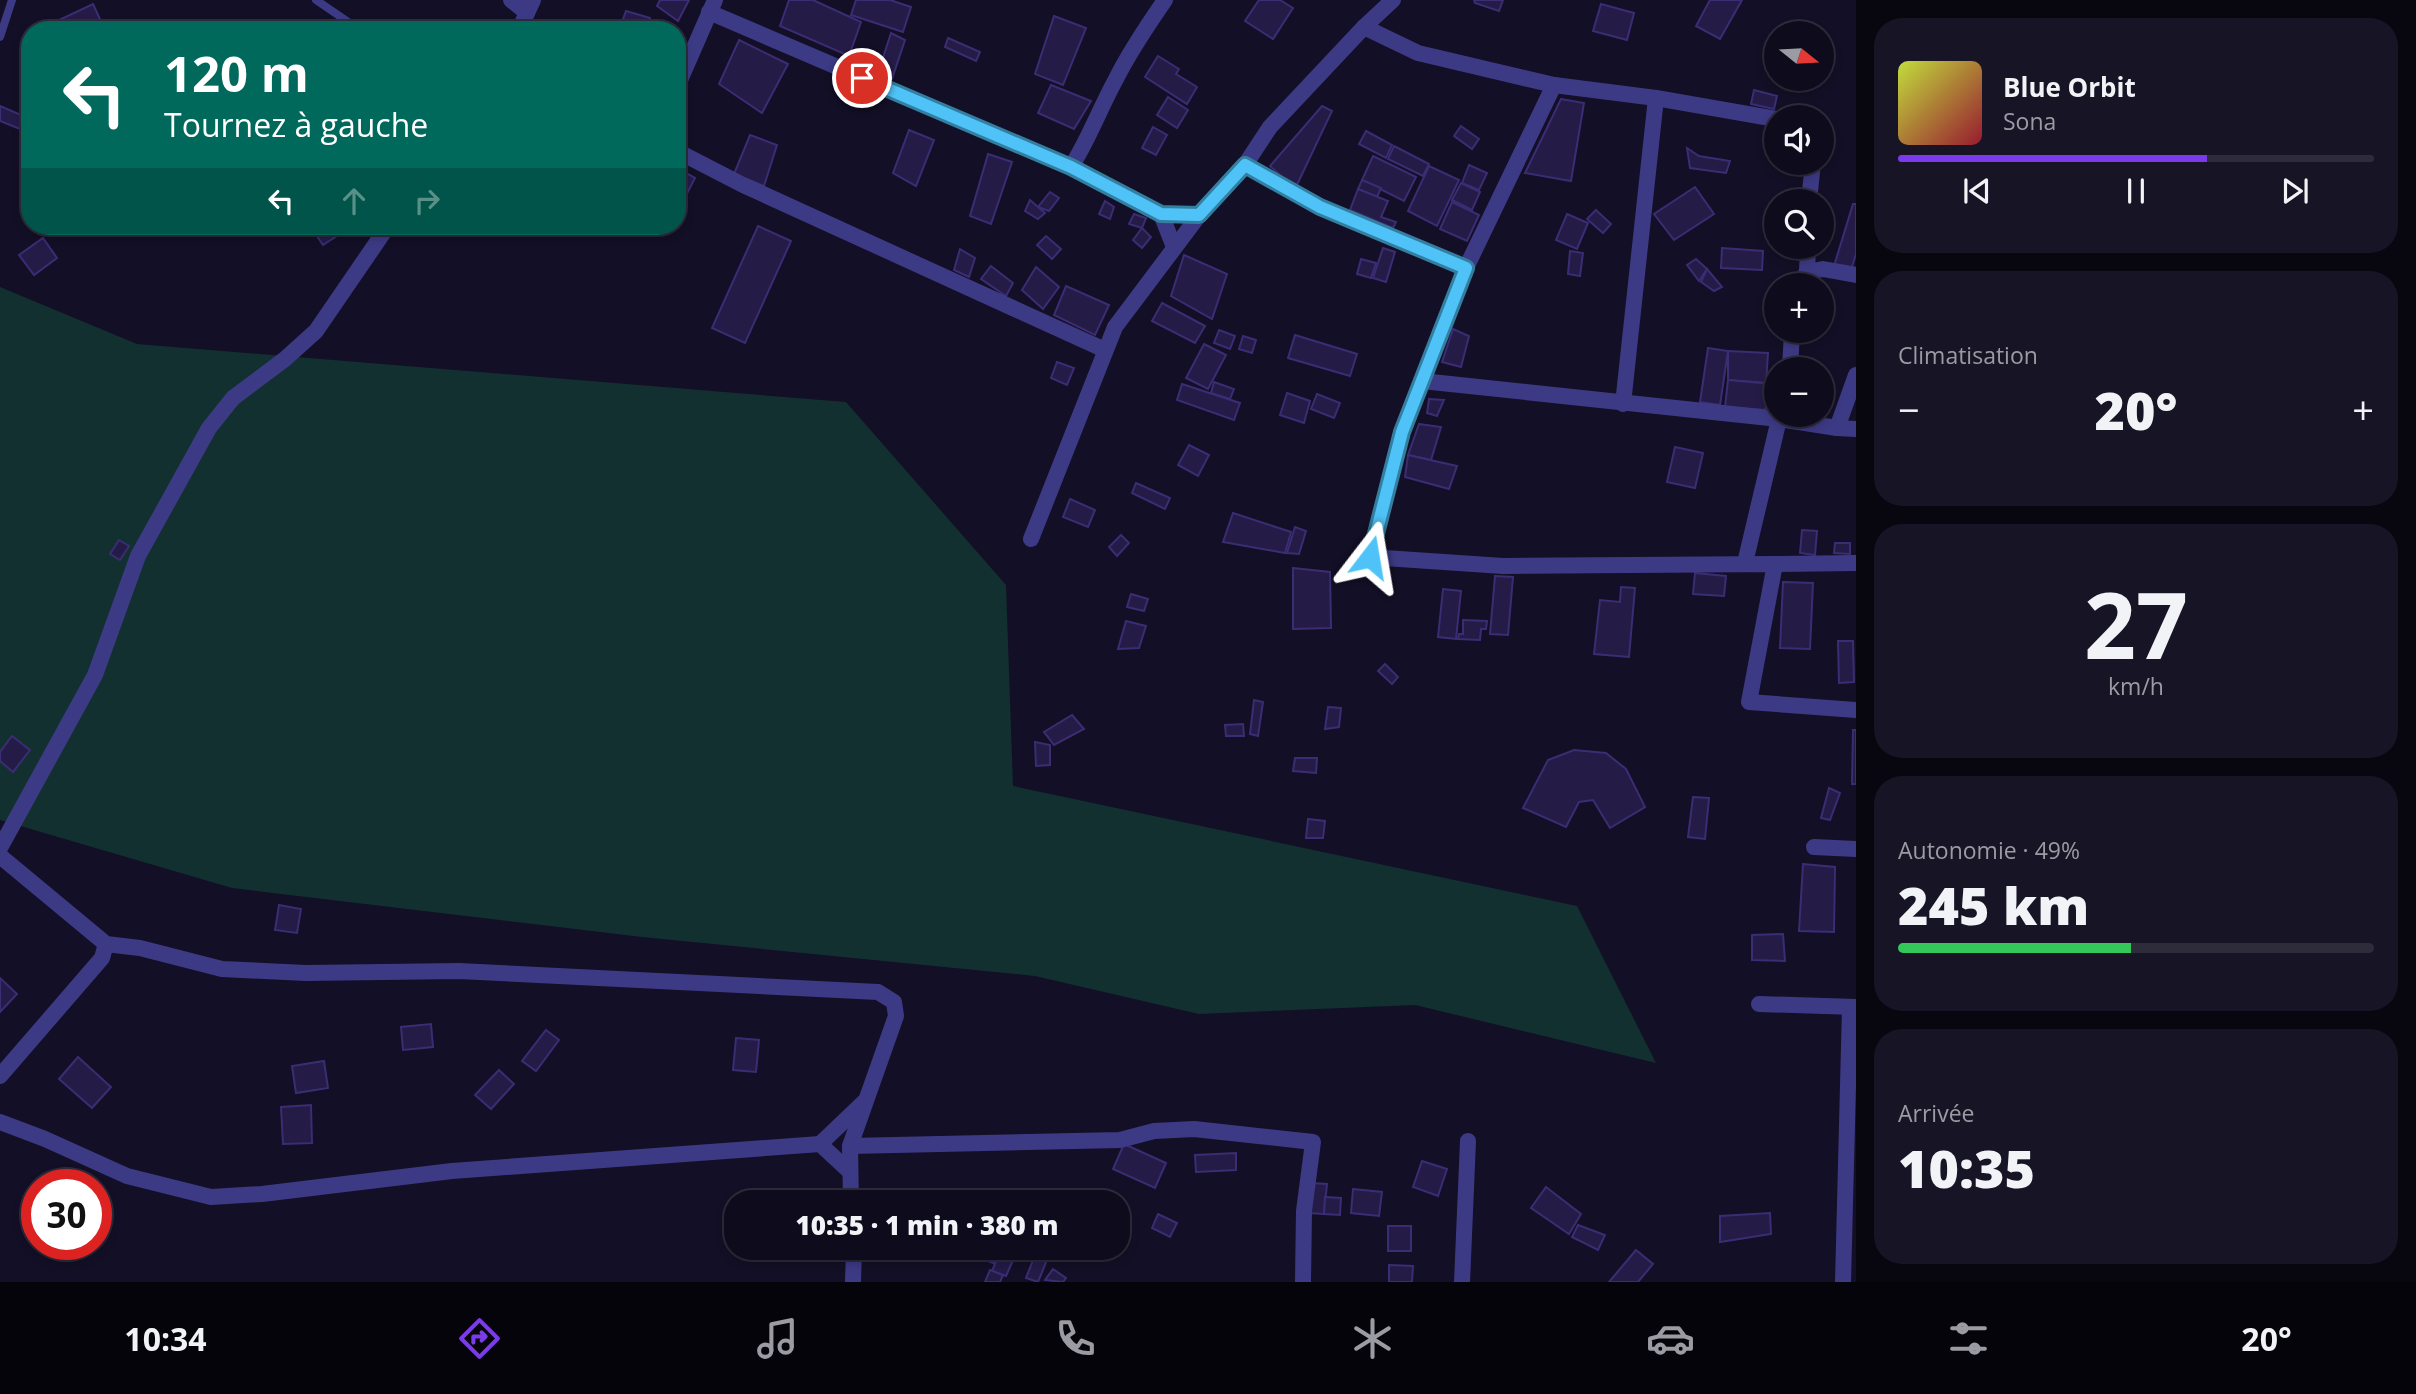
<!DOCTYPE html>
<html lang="fr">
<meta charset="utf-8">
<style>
:root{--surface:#0e0b1c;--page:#171425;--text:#f1f3f6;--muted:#9b9ba3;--line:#2e2b3b;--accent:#7c3aed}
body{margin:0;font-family:"Open Sans",sans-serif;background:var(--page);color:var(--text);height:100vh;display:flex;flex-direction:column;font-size:26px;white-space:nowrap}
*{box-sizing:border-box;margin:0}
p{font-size:23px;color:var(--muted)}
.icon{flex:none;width:38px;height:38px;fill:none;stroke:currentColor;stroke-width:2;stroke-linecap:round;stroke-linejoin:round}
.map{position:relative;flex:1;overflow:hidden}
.drawer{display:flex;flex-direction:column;gap:18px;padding:18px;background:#08060f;width:560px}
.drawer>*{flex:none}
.hud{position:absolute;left:21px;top:21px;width:665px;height:214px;border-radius:28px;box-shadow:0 4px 10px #0003,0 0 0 2px var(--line);background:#00695c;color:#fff;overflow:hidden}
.needle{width:46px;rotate:108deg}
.buttons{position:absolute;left:1764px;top:21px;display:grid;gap:14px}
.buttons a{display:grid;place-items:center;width:70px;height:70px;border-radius:50%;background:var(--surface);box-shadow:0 4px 10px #0003,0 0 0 2px var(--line);font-size:35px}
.speed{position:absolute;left:21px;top:1169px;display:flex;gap:14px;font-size:35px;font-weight:700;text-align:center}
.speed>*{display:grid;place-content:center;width:91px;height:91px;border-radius:50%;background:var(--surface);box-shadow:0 4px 10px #0003,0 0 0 2px var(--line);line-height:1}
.speed .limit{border:10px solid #d22;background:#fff;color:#111}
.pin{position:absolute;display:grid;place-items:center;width:60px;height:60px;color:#fff;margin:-30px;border:4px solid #fff;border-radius:50%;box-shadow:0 2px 7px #0007}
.me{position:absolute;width:77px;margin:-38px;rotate:14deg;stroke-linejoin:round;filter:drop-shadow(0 0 5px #0008)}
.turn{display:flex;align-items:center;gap:24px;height:147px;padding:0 28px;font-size:32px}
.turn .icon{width:91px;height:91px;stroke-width:2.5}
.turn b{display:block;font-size:49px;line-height:60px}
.lanes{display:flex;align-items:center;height:66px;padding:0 28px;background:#0003;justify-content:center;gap:35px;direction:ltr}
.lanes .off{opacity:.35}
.big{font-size:52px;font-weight:800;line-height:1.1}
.drawer .tile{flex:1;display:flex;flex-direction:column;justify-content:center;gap:10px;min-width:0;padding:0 24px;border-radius:28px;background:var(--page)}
.drawer .dial{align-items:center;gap:0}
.dial b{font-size:91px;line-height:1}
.song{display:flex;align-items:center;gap:21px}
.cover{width:84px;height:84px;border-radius:10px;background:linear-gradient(135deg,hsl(70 70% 55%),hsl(350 70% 35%))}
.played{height:7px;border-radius:4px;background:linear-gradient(90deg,var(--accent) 65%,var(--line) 65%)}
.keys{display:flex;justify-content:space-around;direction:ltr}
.heat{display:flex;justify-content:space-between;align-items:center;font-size:38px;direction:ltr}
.charge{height:10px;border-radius:5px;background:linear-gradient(90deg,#34c759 49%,var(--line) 0)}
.trip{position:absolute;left:724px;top:1190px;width:406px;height:70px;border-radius:28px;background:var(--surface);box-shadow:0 4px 10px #0003,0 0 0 2px var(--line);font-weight:800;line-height:70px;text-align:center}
.tabs{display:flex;height:112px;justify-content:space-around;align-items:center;background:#06040b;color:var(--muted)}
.tabs .icon{width:49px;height:49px}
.tabs .active{color:var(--accent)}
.tabs b{font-size:32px;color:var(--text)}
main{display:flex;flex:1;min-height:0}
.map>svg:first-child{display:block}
.green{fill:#12302f}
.building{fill:#241b47;stroke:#3b2d73;stroke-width:2}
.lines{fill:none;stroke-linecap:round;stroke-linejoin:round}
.service{stroke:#3d3a85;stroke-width:8}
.minor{stroke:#3d3a85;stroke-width:16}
.route-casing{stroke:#337fa1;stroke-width:18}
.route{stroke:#4fc3f7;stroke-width:12}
</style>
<main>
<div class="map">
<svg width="1856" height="1282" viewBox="0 0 1856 1282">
<rect width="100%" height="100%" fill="#130f26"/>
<polygon class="green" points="0,287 137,344 846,402 1006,585 1013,786 1577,906 1656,1063 1415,1005 1199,1014 1035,976 642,937 232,888 0,820"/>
<g class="building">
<polygon points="660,0 689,0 678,21 657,6"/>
<polygon points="789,0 813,0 861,22 849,56 780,26"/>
<polygon points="856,0 890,0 911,7 903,32 851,15"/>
<polygon points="1259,0 1280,0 1293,8 1273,39 1245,21"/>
<polygon points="1474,0 1503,0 1499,11 1475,3"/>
<polygon points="1710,0 1742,0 1720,39 1696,26"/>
<polygon points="93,4 105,30 40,30 40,29"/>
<polygon points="1601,4 1634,13 1627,40 1593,31"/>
<polygon points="626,11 650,18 648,30 619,30"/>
<polygon points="1054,16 1086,28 1063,85 1035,74"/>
<polygon points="891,33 905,40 892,79 878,73"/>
<polygon points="948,38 980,52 976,61 945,47"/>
<polygon points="739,40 788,64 762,113 719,84"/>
<polygon points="1158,56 1179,69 1176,74 1197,87 1187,104 1145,77"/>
<polygon points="1051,85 1091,101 1074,129 1038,113"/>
<polygon points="1754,90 1777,96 1774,109 1751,104"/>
<polygon points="1168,97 1188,110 1177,128 1157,115"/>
<polygon points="1561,99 1584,103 1571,181 1525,173"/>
<polygon points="0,106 30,119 30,133 0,121"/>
<polygon points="1322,106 1332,111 1295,189 1270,166"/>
<polygon points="1461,126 1479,139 1472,149 1454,136"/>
<polygon points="1153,127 1167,135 1156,155 1142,148"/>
<polygon points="909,130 934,140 916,186 893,173"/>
<polygon points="1366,131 1392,145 1386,158 1359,144"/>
<polygon points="750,135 777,145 764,186 734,174"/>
<polygon points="1394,146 1429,164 1423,176 1388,159"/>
<polygon points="1687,148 1699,156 1730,161 1726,173 1690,168"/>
<polygon points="988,154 1012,162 991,224 970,216"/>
<polygon points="1373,156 1416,177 1404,201 1362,180"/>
<polygon points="1469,165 1487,173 1479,190 1462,183"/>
<polygon points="1429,166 1459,180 1437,226 1408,211"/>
<polygon points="677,168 695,178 677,213"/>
<polygon points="1362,180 1381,188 1377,197 1358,189"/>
<polygon points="1461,183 1480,192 1472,210 1452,200"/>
<polygon points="1695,187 1714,214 1674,240 1654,214"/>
<polygon points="1358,189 1388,201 1381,217 1396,222 1393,228 1350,210"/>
<polygon points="1050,192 1059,198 1049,211 1038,207"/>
<polygon points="1030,200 1045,213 1038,219 1025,211"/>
<polygon points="1105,201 1114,207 1110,219 1099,214"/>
<polygon points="1452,202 1479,215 1467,241 1440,229"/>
<polygon points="1853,204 1856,204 1856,254 1851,270 1834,266"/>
<polygon points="1596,210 1611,224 1603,233 1587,219"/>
<polygon points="1134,214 1146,218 1142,228 1129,224"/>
<polygon points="1567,214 1588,223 1577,249 1556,240"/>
<polygon points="310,226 331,226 337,236 323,245"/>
<polygon points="758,226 791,241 745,343 712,328"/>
<polygon points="1142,228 1151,237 1142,248 1133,240"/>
<polygon points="1046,236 1061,249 1052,259 1037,245"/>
<polygon points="43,238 57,258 34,275 19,255"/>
<polygon points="1383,248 1395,252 1386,282 1373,278"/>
<polygon points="1722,248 1763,251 1762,270 1721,268"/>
<polygon points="960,249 975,258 969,277 954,270"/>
<polygon points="1570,251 1583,253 1580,276 1568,274"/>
<polygon points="1184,255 1227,274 1212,319 1171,296"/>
<polygon points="1361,259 1376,263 1371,278 1357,274"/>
<polygon points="1696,259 1707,269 1699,281 1687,265"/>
<polygon points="991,266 1013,283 1006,296 981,279"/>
<polygon points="1036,267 1059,287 1043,309 1022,290"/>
<polygon points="1707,269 1722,287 1714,291 1701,282"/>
<polygon points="1066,286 1109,305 1095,335 1054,315"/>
<polygon points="1162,303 1205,326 1195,343 1152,321"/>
<polygon points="1453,329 1469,336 1461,367 1442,362"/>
<polygon points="1219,330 1235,336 1230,349 1214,343"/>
<polygon points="1295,335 1357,354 1350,376 1288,358"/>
<polygon points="1243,336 1256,340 1252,353 1239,349"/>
<polygon points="1204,344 1226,355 1208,389 1186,378"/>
<polygon points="1708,348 1728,351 1720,405 1700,402"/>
<polygon points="1728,351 1768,353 1766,383 1728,380"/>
<polygon points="1057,362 1074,368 1067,385 1051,378"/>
<polygon points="1728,380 1774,384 1765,410 1725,407"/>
<polygon points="1214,382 1234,389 1230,399 1211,393"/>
<polygon points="1182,384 1240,403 1234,420 1177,400"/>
<polygon points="1287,393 1310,401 1304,423 1280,415"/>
<polygon points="1317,394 1340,403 1334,418 1311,409"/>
<polygon points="1429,399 1444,400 1437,416 1427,413"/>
<polygon points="1419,424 1441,427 1431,460 1408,455"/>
<polygon points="1189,445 1209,455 1198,476 1178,465"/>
<polygon points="1675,447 1703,453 1695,488 1667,482"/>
<polygon points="1408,455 1457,466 1449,489 1405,477"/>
<polygon points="1136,483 1170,498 1165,509 1132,493"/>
<polygon points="1070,499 1095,510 1088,527 1063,517"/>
<polygon points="1233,513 1291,532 1285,553 1223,542"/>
<polygon points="1295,527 1306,531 1299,554 1287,553"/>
<polygon points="1802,530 1817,531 1815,555 1800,553"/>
<polygon points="1121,535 1129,543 1117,556 1109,547"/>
<polygon points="119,540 129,546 120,560 110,554"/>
<polygon points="1835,543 1850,543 1850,554 1834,553"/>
<polygon points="1293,568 1330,572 1331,628 1293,629"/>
<polygon points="1695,573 1726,576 1724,596 1693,594"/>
<polygon points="1495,576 1513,577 1508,635 1490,634"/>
<polygon points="1783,582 1813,583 1810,649 1780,648"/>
<polygon points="1621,587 1635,588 1629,657 1594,654 1600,600 1620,602"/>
<polygon points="1443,589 1461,591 1456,639 1438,637"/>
<polygon points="1131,594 1148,599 1144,611 1127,607"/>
<polygon points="1463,620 1487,621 1486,629 1481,629 1480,640 1458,639 1459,634 1463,634"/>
<polygon points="1126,621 1146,626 1139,648 1118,649"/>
<polygon points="1838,641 1853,641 1854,682 1839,683"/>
<polygon points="1385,664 1398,677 1392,684 1378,671"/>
<polygon points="1254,700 1263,702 1258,736 1250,734"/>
<polygon points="1328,707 1341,708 1339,727 1325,729"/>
<polygon points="1072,715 1084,729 1054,745 1044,732"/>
<polygon points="1243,724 1244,736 1226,736 1225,725"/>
<polygon points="1853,730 1856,730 1856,784 1852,784"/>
<polygon points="12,736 30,750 13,772 0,761 0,752"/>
<polygon points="1035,742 1050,745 1050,765 1036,766"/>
<polygon points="1574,750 1606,753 1626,769 1645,807 1610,828 1593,800 1579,802 1566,827 1523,808 1548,760"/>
<polygon points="1295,758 1317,758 1316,773 1293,771"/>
<polygon points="1829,788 1840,793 1830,820 1821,818"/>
<polygon points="1693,797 1709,798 1705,839 1688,837"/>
<polygon points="1308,819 1325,821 1323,838 1306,838"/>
<polygon points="1803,864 1835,867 1834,932 1799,931"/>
<polygon points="279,905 301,909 297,933 275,930"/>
<polygon points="1783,934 1785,961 1752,960 1752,935"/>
<polygon points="0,978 17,994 0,1012"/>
<polygon points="431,1024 433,1047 403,1050 401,1027"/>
<polygon points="546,1030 559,1040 536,1071 522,1061"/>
<polygon points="736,1038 759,1040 756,1072 733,1070"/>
<polygon points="78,1057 111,1087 92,1108 59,1079"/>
<polygon points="324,1061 328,1088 296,1093 292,1066"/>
<polygon points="499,1070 514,1084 491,1109 475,1095"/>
<polygon points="311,1105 312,1143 283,1144 281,1107"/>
<polygon points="1124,1144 1166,1163 1155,1188 1113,1169"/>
<polygon points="1236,1153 1236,1170 1196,1172 1195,1155"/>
<polygon points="1422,1161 1447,1169 1438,1196 1413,1187"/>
<polygon points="1311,1183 1327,1184 1324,1214 1308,1213"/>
<polygon points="1546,1187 1581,1214 1569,1234 1531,1208"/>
<polygon points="1353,1189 1382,1192 1379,1216 1351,1213"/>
<polygon points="1325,1197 1341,1198 1340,1215 1324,1214"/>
<polygon points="1770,1213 1771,1234 1720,1242 1720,1216"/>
<polygon points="1158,1214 1177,1223 1170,1237 1152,1228"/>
<polygon points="1578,1225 1605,1235 1598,1250 1572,1237"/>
<rect x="1388" y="1226" width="23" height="25"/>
<polygon points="954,1248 983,1248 979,1257"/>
<polygon points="983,1248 1002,1248 995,1264 979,1257"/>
<polygon points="1001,1250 1015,1256 1006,1276 992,1271"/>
<polygon points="1037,1250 1049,1255 1038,1282 1026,1278"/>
<polygon points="1636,1250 1653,1264 1638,1282 1609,1282"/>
<polygon points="1389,1265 1413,1266 1412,1282 1389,1282"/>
<polygon points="1053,1269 1066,1278 1063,1282 1045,1280"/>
<polygon points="990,1270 1003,1275 1000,1282 985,1282"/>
</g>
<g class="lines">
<g class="service">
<polyline points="316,0 360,30"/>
<polyline points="0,37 12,0"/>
</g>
<g class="minor">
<polyline points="511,0 527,13"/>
<path d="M709,12L1071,167C1089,139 1100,108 1116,79C1130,51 1147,26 1165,0"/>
<polyline points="1364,27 1418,53 1554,85 1656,98 1776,119"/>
<polyline points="519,30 533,0"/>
<polyline points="1554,85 1466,268 1422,381 1402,432 1370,557 1503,566 1775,564 1749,702 1856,710"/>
<polyline points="677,87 715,0"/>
<polyline points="677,151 743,185 1105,350"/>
<polyline points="1245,165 1320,207 1466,268"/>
<polyline points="1071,167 1161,214 1199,215"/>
<polyline points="1809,201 1813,163"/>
<polyline points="1161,214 1174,247"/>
<polyline points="1807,272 1823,269 1856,275"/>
<polyline points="1798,285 1807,272 1808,247"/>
<polyline points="1790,369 1792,331"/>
<polyline points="1422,381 1779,419 1837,428 1856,375"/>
<polyline points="1623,404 1656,98"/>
<polyline points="1837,428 1856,429"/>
<polyline points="1031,539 1115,327 1197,218 1245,165 1270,127 1364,27 1393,0"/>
<polyline points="1745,563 1780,415"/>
<polyline points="1775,564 1856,563"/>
<polyline points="1814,847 1856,849"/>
<polyline points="0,848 95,675 138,556 209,428 233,398 285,359 316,331 388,226"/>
<polyline points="0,856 106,944 140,948 222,969 306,973 459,971 878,992 894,1002 896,1016 850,1146 851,1202"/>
<polyline points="1759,1004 1856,1007"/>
<polyline points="0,1076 102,958 106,944"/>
<polyline points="0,1122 45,1139 127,1176 211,1197 262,1194 452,1171 820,1144 849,1171"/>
<polyline points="820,1144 864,1102"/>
<polyline points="850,1146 1120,1140 1154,1131 1194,1129 1313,1142 1304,1211 1303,1282"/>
<polyline points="853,1282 854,1248"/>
<polyline points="1462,1282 1468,1141"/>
<polyline points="1843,1282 1850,1007"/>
</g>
</g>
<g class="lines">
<defs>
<polyline id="route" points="862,78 1071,167 1161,214 1199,215 1245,165 1320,207 1466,268 1402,432 1370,557"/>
</defs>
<use href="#route" class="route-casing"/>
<use href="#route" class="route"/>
</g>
</svg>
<div class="buttons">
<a><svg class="needle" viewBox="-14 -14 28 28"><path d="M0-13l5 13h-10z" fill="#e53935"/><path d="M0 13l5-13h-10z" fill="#9b9ba3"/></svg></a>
<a><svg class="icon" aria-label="sound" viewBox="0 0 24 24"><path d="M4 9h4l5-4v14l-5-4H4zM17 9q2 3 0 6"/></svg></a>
<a><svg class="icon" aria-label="search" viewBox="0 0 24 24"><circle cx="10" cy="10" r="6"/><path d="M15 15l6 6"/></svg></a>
<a>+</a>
<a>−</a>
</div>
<div class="speed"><div class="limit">30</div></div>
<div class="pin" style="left:862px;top:78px;background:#d93025"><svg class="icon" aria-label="arrive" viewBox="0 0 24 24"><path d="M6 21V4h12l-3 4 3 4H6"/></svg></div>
<svg class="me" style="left:1370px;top:557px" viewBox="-20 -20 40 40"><path d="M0-17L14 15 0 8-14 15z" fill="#4fc3f7" stroke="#fff" stroke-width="4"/></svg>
<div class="trip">10:35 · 1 min · 380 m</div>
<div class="hud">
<div class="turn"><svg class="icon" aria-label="left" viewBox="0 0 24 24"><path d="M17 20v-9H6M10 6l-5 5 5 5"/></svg><div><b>120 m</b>Tournez à gauche</div></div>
<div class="lanes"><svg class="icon" aria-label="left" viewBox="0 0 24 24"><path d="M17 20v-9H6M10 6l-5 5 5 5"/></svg><svg class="icon off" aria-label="ahead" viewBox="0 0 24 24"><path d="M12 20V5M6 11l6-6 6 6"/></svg><svg class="icon off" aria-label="right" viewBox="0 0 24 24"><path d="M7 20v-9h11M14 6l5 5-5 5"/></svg></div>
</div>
</div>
<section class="drawer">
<div class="tile">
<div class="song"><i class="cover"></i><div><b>Blue Orbit</b><p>Sona</p></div></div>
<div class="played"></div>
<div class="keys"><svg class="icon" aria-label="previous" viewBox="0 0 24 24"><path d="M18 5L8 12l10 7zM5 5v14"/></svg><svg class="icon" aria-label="pause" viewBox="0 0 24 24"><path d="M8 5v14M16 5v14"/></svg><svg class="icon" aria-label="next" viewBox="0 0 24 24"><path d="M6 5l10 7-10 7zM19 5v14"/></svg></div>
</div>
<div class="tile"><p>Climatisation</p>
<div class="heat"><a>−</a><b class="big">20°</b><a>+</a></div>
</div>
<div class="tile dial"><b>27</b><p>km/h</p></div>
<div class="tile"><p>Autonomie · 49%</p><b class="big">245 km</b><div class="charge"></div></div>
<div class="tile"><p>Arrivée</p><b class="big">10:35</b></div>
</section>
</main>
<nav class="tabs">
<b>10:34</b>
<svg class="icon active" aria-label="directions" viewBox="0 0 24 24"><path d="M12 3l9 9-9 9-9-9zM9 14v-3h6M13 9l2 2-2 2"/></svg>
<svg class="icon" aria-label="music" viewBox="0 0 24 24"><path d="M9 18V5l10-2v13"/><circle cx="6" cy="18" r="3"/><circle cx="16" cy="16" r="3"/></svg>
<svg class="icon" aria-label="phone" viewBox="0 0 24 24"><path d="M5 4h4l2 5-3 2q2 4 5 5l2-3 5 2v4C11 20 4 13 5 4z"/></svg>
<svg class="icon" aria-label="climate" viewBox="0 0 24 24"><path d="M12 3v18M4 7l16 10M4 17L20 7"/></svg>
<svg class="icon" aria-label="car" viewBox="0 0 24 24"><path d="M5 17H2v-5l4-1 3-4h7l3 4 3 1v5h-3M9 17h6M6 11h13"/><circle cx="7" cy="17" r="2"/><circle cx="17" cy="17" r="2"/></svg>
<svg class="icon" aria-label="filters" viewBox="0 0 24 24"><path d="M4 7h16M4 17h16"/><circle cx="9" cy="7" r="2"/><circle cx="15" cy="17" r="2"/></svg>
<b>20°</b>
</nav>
